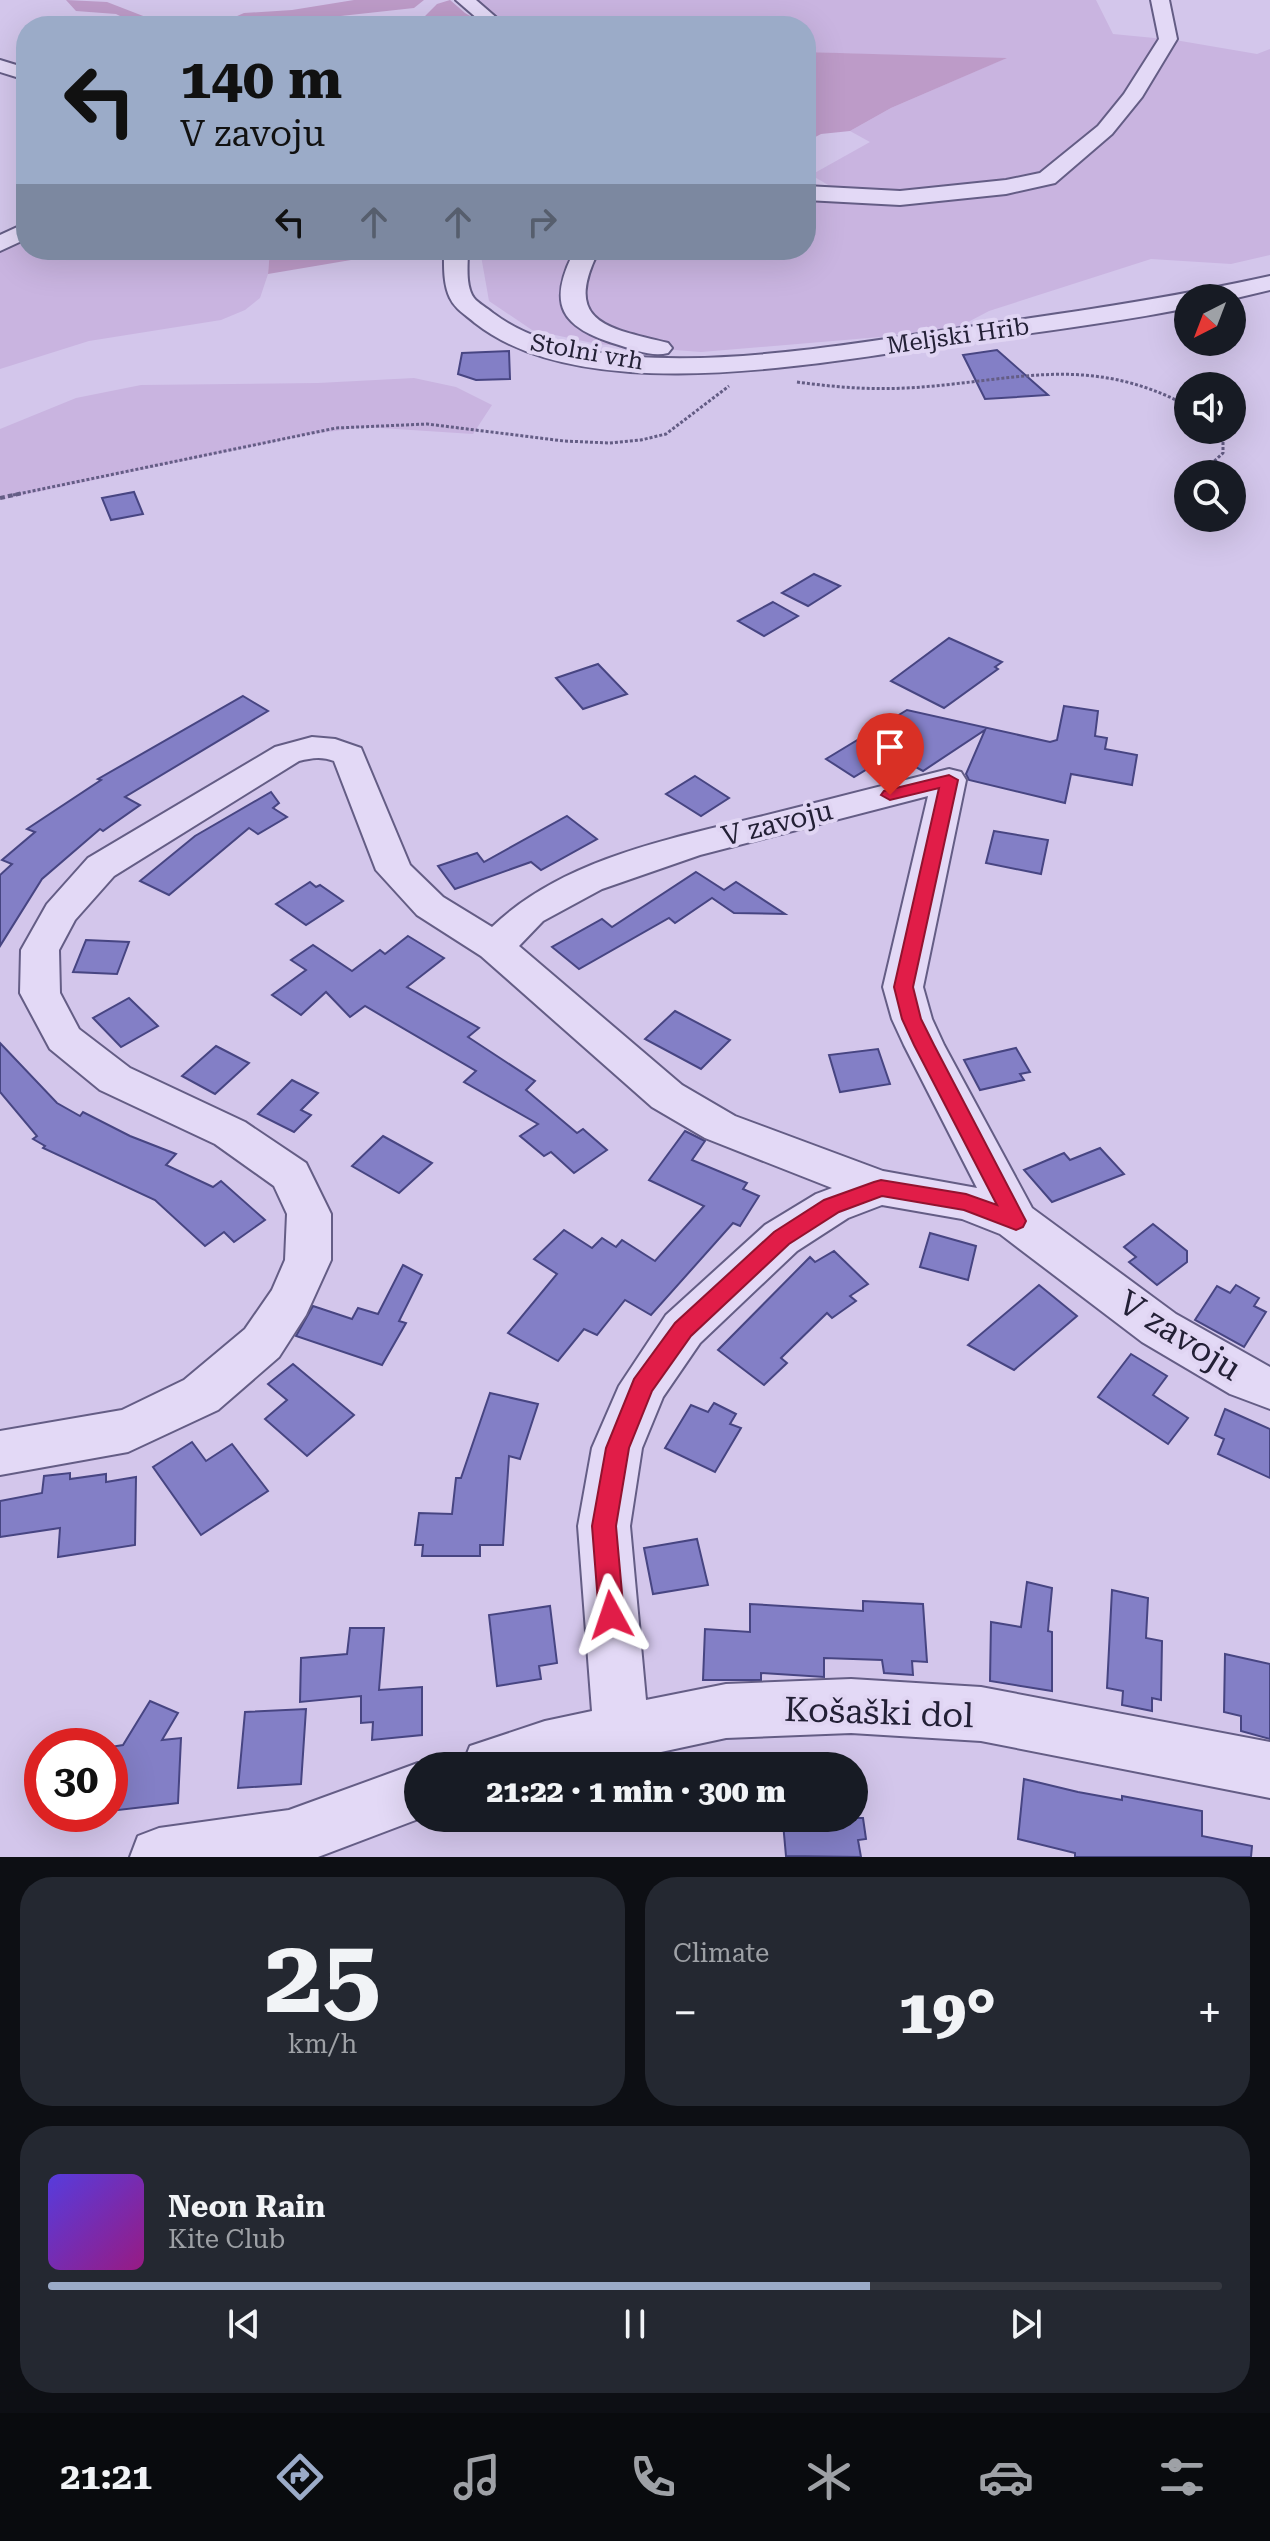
<!DOCTYPE html>
<meta charset="utf-8">
<style>
:root{--surface:#171b24;--page:#242831;--text:#f1f3f6;--muted:#9ea1a6;--line:#363941;--accent:#9babc8}
body{margin:0;font-family:"Roboto Serif",serif;background:var(--page);color:var(--text);height:100vh;display:flex;flex-direction:column;font-size:30px;white-space:nowrap}
*{box-sizing:border-box;margin:0}
p{font-size:26px;color:var(--muted)}
.icon{flex:none;width:44px;height:44px;fill:none;stroke:currentColor;stroke-width:2;stroke-linecap:round;stroke-linejoin:round}
.map{position:relative;height:1857px;overflow:hidden}
.drawer{display:flex;flex-direction:column;gap:20px;padding:20px;background:#0d0f14;flex:1}
.drawer>*{flex:none}
.guide{position:absolute;left:16px;top:16px;width:800px;height:244px;border-radius:32px;box-shadow:0 8px 32px #0002;background:#9babc8;color:#111;overflow:hidden}
.needle{width:52px;rotate:222deg}
.tools{position:absolute;left:1174px;top:284px;display:grid;gap:16px}
.tools a{display:grid;place-items:center;width:72px;height:72px;border-radius:50%;background:var(--surface);box-shadow:0 8px 32px #0002;font-size:40px}
.speed{position:absolute;left:24px;top:1728px;display:flex;gap:16px;font-size:40px;font-weight:700;text-align:center}
.speed>*{display:grid;place-content:center;width:104px;height:104px;border-radius:50%;background:var(--surface);box-shadow:0 8px 32px #0002;line-height:1}
.speed .limit{border:12px solid #d22;background:#fff;color:#111}
.pin{position:absolute;display:grid;place-items:center;width:68px;height:68px;color:#fff;margin:-82px -34px;border-radius:50% 50% 50% 0;rotate:-45deg;box-shadow:0 0 8px #0007}
.pin .icon{rotate:45deg}
.me{position:absolute;width:88px;margin:-44px;rotate:355deg;stroke-linejoin:round;filter:drop-shadow(0 0 6px #0008)}
.turn{display:flex;align-items:center;gap:28px;height:168px;padding:0 32px;font-size:36px}
.turn .icon{width:104px;height:104px;stroke-width:2.5}
.turn b{display:block;font-size:56px;line-height:68px}
.lanes{display:flex;align-items:center;height:76px;padding:0 32px;background:#0003;justify-content:center;gap:40px;direction:ltr}
.lanes .off{opacity:.35}
.big{font-size:60px;font-weight:800;line-height:1.1}
.drawer .tile{flex:1;display:flex;flex-direction:column;justify-content:center;gap:12px;min-width:0;padding:0 28px;border-radius:32px;background:var(--page)}
.drawer .dial{align-items:center;gap:0}
.dial b{font-size:104px;line-height:1}
.song{display:flex;align-items:center;gap:24px}
.cover{width:96px;height:96px;border-radius:12px;background:linear-gradient(135deg,hsl(250 70% 55%),hsl(310 70% 35%))}
.played{height:8px;border-radius:4px;background:linear-gradient(90deg,var(--accent) 70%,var(--line) 70%)}
.keys{display:flex;justify-content:space-around;direction:ltr}
.heat{display:flex;justify-content:space-between;align-items:center;font-size:44px;direction:ltr}
.drawer .tiles{flex:1;display:grid;gap:20px;grid-template-columns:1fr 1fr}
.tile:last-child{grid-column:span 2}
.trip{position:absolute;left:404px;top:1752px;width:464px;height:80px;border-radius:40px;background:var(--surface);box-shadow:0 8px 32px #0002;font-weight:800;line-height:80px;text-align:center}
.tabs{display:flex;height:128px;justify-content:space-around;align-items:center;background:#090b0e;color:var(--muted)}
.tabs .icon{width:56px;height:56px}
.tabs .current{color:var(--accent)}
.tabs b{font-size:36px;color:var(--text)}
.map>svg:first-child{display:block}
.farmland{fill:#c9b4e0}
.green{fill:#bd9bc8}
.building{fill:#837fc6;stroke:#474582;stroke-width:2}
.lines{fill:none;stroke-linecap:round;stroke-linejoin:round}
.minor-casing{stroke:#645d85;stroke-width:4}
.path-far1{stroke:#645d85;stroke-width:3;stroke-dasharray:3 2;stroke-linecap:butt}
.path{stroke:#645d85;stroke-width:4;stroke-dasharray:5 3;stroke-linecap:butt}
.minor{fill:#e3d9f6;fill-rule:evenodd}
.route{fill:#e11d48;stroke:#92132f;stroke-width:2}
.labels{text-anchor:middle;dominant-baseline:central;stroke-width:8;stroke-linejoin:round;paint-order:stroke}
.far-street-label{font-size:24px;fill:#232036;stroke:#e0d5f3}
.street-label{font-size:28px;fill:#232036;stroke:#e0d5f3}
.near-street-label{font-size:34px;fill:#232036;stroke:#e0d5f3}
</style>
<div class="map">
<svg width="1270" height="1857" viewBox="0 0 1270 1857">
<rect width="100%" height="100%" fill="#d3c6eb"/>
<g class="farmland">
<polygon points="470,0 1096,0 1113,34 1175,40 1257,54 1270,49 1270,255 1231,264 1151,259 989,311 951,331 701,352 597,344 532,330 489,301 480,250 806,250 806,198 854,200 811,175 870,142 850,131 891,108 1004,59 806,52 806,26 504,26"/>
<polygon points="26,235 26,250 270,250 268,274 260,298 245,310 221,320 89,341 0,369 0,250"/>
<polygon points="414,378 456,387 492,405 473,434 365,427 312,434 0,500 0,429 76,398 141,385 318,383"/>
</g>
<g class="green">
<polygon points="66,0 107,2 169,26 140,26 116,14 76,11"/>
<polygon points="354,0 424,0 414,8 295,21 273,26 202,26 221,23 244,13 292,10"/>
<polygon points="450,0 465,13 488,26 442,26 423,18 437,4"/>
<polygon points="806,52 1007,58 891,108 850,131 821,134 806,142"/>
<polygon points="270,250 338,250 351,260 268,274"/>
</g>
<g class="building">
<polygon points="997,350 1048,395 985,399 963,355"/>
<polygon points="509,351 510,379 476,380 458,374 462,353"/>
<polygon points="134,492 143,514 111,520 102,498"/>
<polygon points="814,574 840,586 808,606 782,593"/>
<polygon points="773,602 798,616 764,636 738,621"/>
<polygon points="949,638 1002,662 995,667 998,669 944,708 891,681"/>
<polygon points="598,664 627,694 583,709 556,678"/>
<polygon points="243,696 268,711 125,797 140,805 103,831 100,829 42,879 0,946 0,875 12,864 2,860 35,832 27,829 101,780 98,779"/>
<polygon points="1064,706 1098,711 1095,736 1107,738 1105,749 1137,755 1132,785 1071,774 1065,803 969,780 966,774 985,730 923,771 892,754 854,777 826,759 907,710 1050,742 1057,740"/>
<polygon points="695,776 729,798 701,816 666,794"/>
<polygon points="271,792 279,803 273,808 287,817 258,834 249,828 169,895 140,881 195,836"/>
<polygon points="567,816 597,839 541,870 531,862 455,889 438,866 477,853 484,862"/>
<polygon points="994,831 1048,840 1041,874 986,863"/>
<polygon points="696,872 724,890 736,882 785,914 734,913 712,898 675,923 669,918 579,969 552,947 602,919 612,927"/>
<polygon points="310,882 316,887 320,885 343,901 306,925 276,904"/>
<polygon points="408,936 444,958 407,987 479,1028 468,1037 535,1081 526,1090 577,1133 583,1129 607,1150 574,1173 551,1152 544,1156 520,1136 538,1124 464,1082 476,1071 365,1006 350,1017 326,992 301,1015 272,995 306,970 291,960 313,945 352,971 380,950 385,954"/>
<polygon points="86,940 129,942 117,974 73,972"/>
<polygon points="129,998 158,1026 121,1047 93,1018"/>
<polygon points="675,1011 730,1040 701,1069 645,1039"/>
<polygon points="0,1043 57,1103 80,1116 83,1112 130,1136 176,1154 166,1165 213,1187 221,1181 265,1220 234,1242 224,1232 205,1246 155,1200 43,1148 45,1146 33,1139 37,1136 0,1092"/>
<polygon points="216,1046 249,1063 215,1094 182,1076"/>
<polygon points="1016,1048 1030,1072 1020,1074 1024,1080 980,1090 964,1060"/>
<polygon points="878,1049 890,1084 840,1092 829,1055"/>
<polygon points="292,1080 318,1093 301,1110 311,1115 294,1132 258,1114"/>
<polygon points="685,1131 705,1141 692,1160 747,1183 743,1189 759,1196 740,1226 733,1223 651,1315 625,1300 597,1335 584,1329 558,1361 508,1333 557,1274 534,1259 564,1230 592,1248 602,1238 616,1247 622,1240 655,1261 704,1206 649,1180"/>
<polygon points="383,1136 432,1163 399,1193 352,1166"/>
<polygon points="1100,1148 1124,1174 1052,1202 1024,1170 1064,1153 1070,1160"/>
<polygon points="1153,1224 1187,1251 1187,1262 1157,1285 1129,1262 1136,1257 1124,1247"/>
<polygon points="930,1233 976,1246 968,1280 920,1267"/>
<polygon points="834,1251 868,1284 850,1296 856,1301 832,1318 827,1313 781,1358 787,1363 764,1385 718,1350 810,1257 815,1262"/>
<polygon points="403,1265 422,1275 399,1321 406,1323 382,1365 296,1336 313,1306 352,1319 358,1308 378,1314"/>
<polygon points="1039,1285 1077,1316 1014,1370 968,1345"/>
<polygon points="1236,1285 1259,1298 1254,1306 1266,1312 1244,1347 1195,1320 1217,1286 1230,1293"/>
<polygon points="1131,1354 1167,1376 1153,1395 1188,1418 1168,1444 1098,1397"/>
<polygon points="293,1364 354,1415 307,1456 265,1419 287,1400 268,1384"/>
<polygon points="490,1393 538,1404 520,1459 509,1456 503,1545 480,1545 480,1556 422,1556 423,1545 415,1545 419,1513 452,1514 456,1478 461,1478"/>
<polygon points="714,1403 736,1414 730,1424 741,1428 715,1472 665,1448 691,1405 708,1412"/>
<polygon points="1225,1409 1270,1429 1270,1478 1218,1454 1224,1439 1215,1435"/>
<polygon points="192,1442 206,1461 232,1444 268,1491 201,1535 153,1467"/>
<polygon points="70,1473 70,1479 106,1474 106,1482 136,1477 135,1545 58,1557 60,1528 0,1537 0,1501 42,1493 44,1476"/>
<polygon points="697,1539 708,1585 653,1594 644,1548"/>
<polygon points="1027,1582 1052,1588 1048,1631 1052,1632 1052,1691 990,1681 991,1622 1021,1627"/>
<polygon points="1112,1590 1148,1598 1146,1638 1162,1641 1161,1700 1152,1698 1152,1711 1122,1705 1123,1691 1107,1688"/>
<polygon points="863,1601 923,1604 927,1662 912,1661 913,1675 884,1673 882,1660 824,1658 824,1677 761,1673 761,1680 703,1680 705,1629 750,1632 750,1604 863,1611"/>
<polygon points="550,1606 557,1663 539,1666 541,1679 497,1686 489,1615"/>
<polygon points="350,1628 384,1628 379,1690 422,1687 422,1735 372,1740 373,1722 361,1723 361,1696 300,1702 301,1658 347,1654"/>
<polygon points="1225,1654 1270,1664 1270,1739 1241,1731 1241,1716 1224,1712"/>
<polygon points="150,1701 178,1713 162,1740 181,1738 178,1803 110,1811 110,1747 123,1745"/>
<polygon points="306,1709 301,1784 238,1788 245,1712"/>
<polygon points="1024,1779 1078,1792 1122,1800 1122,1796 1202,1811 1202,1836 1252,1846 1251,1857 1075,1857 1075,1853 1018,1839"/>
<polygon points="797,1818 863,1818 866,1839 858,1840 861,1857 786,1856 783,1823 798,1822"/>
</g>
<g class="lines">
<defs>
<g id="minor">
<polygon points="456,0 476,0 506,26 486,26"/>
<polygon points="1151,0 1169,0 1177,39 1142,97 1112,134 1055,183 1006,194 900,205 806,200 806,186 900,191 1006,180 1040,173 1098,126 1124,94 1159,39"/>
<polygon points="0,60 26,68 26,80 0,72"/>
<polygon points="26,223 26,239 0,251 0,235"/>
<path d="M444,250H468C468,264 465,286 474,298C478,303 487,308 493,313C598,393 830,346 954,329C1061,314 1166,299 1270,276V290L1232,299L1188,298V308C1113,323 1036,332 960,343C828,361 587,411 475,323C466,315 455,309 450,298C443,284 444,265 444,250Z"/>
<path d="M575,250H599C562,323 607,328 668,343L672,348L668,353C652,357 634,350 619,345C561,328 546,305 575,250Z"/>
<path d="M312,737L335,739L361,748L410,865L443,897L492,927C561,860 668,839 759,817C823,801 886,785 949,769L961,772L966,780L923,987L932,1019L944,1045L1032,1208L1176,1314L1270,1367V1409L1230,1394L1142,1342L1000,1234L962,1219L882,1205L848,1218L797,1251L700,1343L663,1397L642,1448L630,1526L646,1700L726,1684L851,1679L981,1687L1270,1742V1798L981,1741L851,1733L726,1738L596,1766H462L470,1746L545,1721L592,1711L578,1526L592,1448L619,1386L666,1315L765,1225L816,1194L832,1188L705,1138L652,1107L481,956L417,915L376,870L334,761C322,756 311,758 299,761L114,876L75,920L59,950L60,993L79,1029L130,1068L245,1122L306,1163L331,1214V1260L306,1315L279,1357L218,1410L128,1452L0,1475V1431L122,1410L184,1380L245,1329L272,1290L285,1260L287,1214L274,1186L215,1144L100,1090L50,1049L20,993L21,950L47,904L88,858L275,747ZM928,796L883,987L892,1019L904,1045L977,1188L883,1171L735,1116L682,1085L519,946L543,921L602,889L700,855Z"/>
<polygon points="418,1763 426,1766 418,1766 418,1818 421,1818 318,1857 130,1857 138,1836 159,1828 289,1810"/>
</g>
</defs>
<use href="#minor" class="minor-casing"/>
<g class="path-far1">
<path d="M797,382C833,387 870,390 907,388C1014,382 1086,352 1188,406"/>
<polyline points="1207,468 1223,453 1223,441 1215,430"/>
<polyline points="13,495 336,428 427,424 564,441 609,443 641,440 666,434 729,386"/>
</g>
<polyline class="path" points="0,498 23,493"/>
<use href="#minor" class="minor"/>
</g>
<polygon class="route" points="949,775 958,780 913,987 921,1019 934,1045 1026,1221 1023,1227 1016,1230 964,1210 882,1196 839,1212 789,1244 691,1336 652,1391 629,1448 616,1526 624,1615 620,1623 611,1627 602,1623 599,1615 592,1526 606,1448 634,1379 675,1323 774,1232 824,1200 874,1182 881,1180 966,1194 997,1205 914,1045 902,1019 894,987 939,788 890,800 881,795 884,791"/>
<g class="labels">
<g class="far-street-label">
<text transform="translate(958 336) rotate(-8)">Meljski Hrib</text>
<text transform="translate(587 352) rotate(10)">Stolni vrh</text>
</g>
<g class="street-label">
<text transform="translate(777 823) rotate(-14)">V zavoju</text>
</g>
<g class="near-street-label">
<text transform="translate(1180 1335) rotate(32)">V zavoju</text>
<text transform="translate(879 1712) rotate(2)">Košaški dol</text>
</g>
</g>
</svg>
<div class="tools">
<a><svg class="needle" viewBox="-14 -14 28 28"><path d="M0-13l5 13h-10z" fill="#e53935"/><path d="M0 13l5-13h-10z" fill="#9ea1a6"/></svg></a>
<a><svg class="icon" aria-label="sound" viewBox="0 0 24 24"><path d="M4 9h4l5-4v14l-5-4H4zM17 9q2 3 0 6"/></svg></a>
<a><svg class="icon" aria-label="search" viewBox="0 0 24 24"><circle cx="10" cy="10" r="6"/><path d="M15 15l6 6"/></svg></a>
</div>
<div class="speed"><div class="limit">30</div></div>
<div class="pin" style="left:890px;top:795px;background:#d93025"><svg class="icon" aria-label="arrive" viewBox="0 0 24 24"><path d="M6 21V4h12l-3 4 3 4H6"/></svg></div>
<svg class="me" style="left:611px;top:1615px" viewBox="-20 -20 40 40"><path d="M0-17L14 15 0 8-14 15z" fill="#e11d48" stroke="#fff" stroke-width="4"/></svg>
<div class="trip">21:22 · 1 min · 300 m</div>
<div class="guide">
<div class="turn"><svg class="icon" aria-label="left" viewBox="0 0 24 24"><path d="M17 20v-9H6M10 6l-5 5 5 5"/></svg><div><b>140 m</b>V zavoju</div></div>
<div class="lanes"><svg class="icon" aria-label="left" viewBox="0 0 24 24"><path d="M17 20v-9H6M10 6l-5 5 5 5"/></svg><svg class="icon off" aria-label="ahead" viewBox="0 0 24 24"><path d="M12 20V5M6 11l6-6 6 6"/></svg><svg class="icon off" aria-label="ahead" viewBox="0 0 24 24"><path d="M12 20V5M6 11l6-6 6 6"/></svg><svg class="icon off" aria-label="right" viewBox="0 0 24 24"><path d="M7 20v-9h11M14 6l5 5-5 5"/></svg></div>
</div>
</div>
<section class="drawer">
<div class="tiles">
<div class="tile dial"><b>25</b><p>km/h</p></div>
<div class="tile"><p>Climate</p>
<div class="heat"><a>−</a><b class="big">19°</b><a>+</a></div>
</div>
<div class="tile">
<div class="song"><i class="cover"></i><div><b>Neon Rain</b><p>Kite Club</p></div></div>
<div class="played"></div>
<div class="keys"><svg class="icon" aria-label="previous" viewBox="0 0 24 24"><path d="M18 5L8 12l10 7zM5 5v14"/></svg><svg class="icon" aria-label="pause" viewBox="0 0 24 24"><path d="M8 5v14M16 5v14"/></svg><svg class="icon" aria-label="next" viewBox="0 0 24 24"><path d="M6 5l10 7-10 7zM19 5v14"/></svg></div>
</div>
</div>
</section>
<nav class="tabs">
<b>21:21</b>
<svg class="icon current" aria-label="directions" viewBox="0 0 24 24"><path d="M12 3l9 9-9 9-9-9zM9 14v-3h6M13 9l2 2-2 2"/></svg>
<svg class="icon" aria-label="music" viewBox="0 0 24 24"><path d="M9 18V5l10-2v13"/><circle cx="6" cy="18" r="3"/><circle cx="16" cy="16" r="3"/></svg>
<svg class="icon" aria-label="phone" viewBox="0 0 24 24"><path d="M5 4h4l2 5-3 2q2 4 5 5l2-3 5 2v4C11 20 4 13 5 4z"/></svg>
<svg class="icon" aria-label="climate" viewBox="0 0 24 24"><path d="M12 3v18M4 7l16 10M4 17L20 7"/></svg>
<svg class="icon" aria-label="car" viewBox="0 0 24 24"><path d="M5 17H2v-5l4-1 3-4h7l3 4 3 1v5h-3M9 17h6M6 11h13"/><circle cx="7" cy="17" r="2"/><circle cx="17" cy="17" r="2"/></svg>
<svg class="icon" aria-label="filters" viewBox="0 0 24 24"><path d="M4 7h16M4 17h16"/><circle cx="9" cy="7" r="2"/><circle cx="15" cy="17" r="2"/></svg>
</nav>
